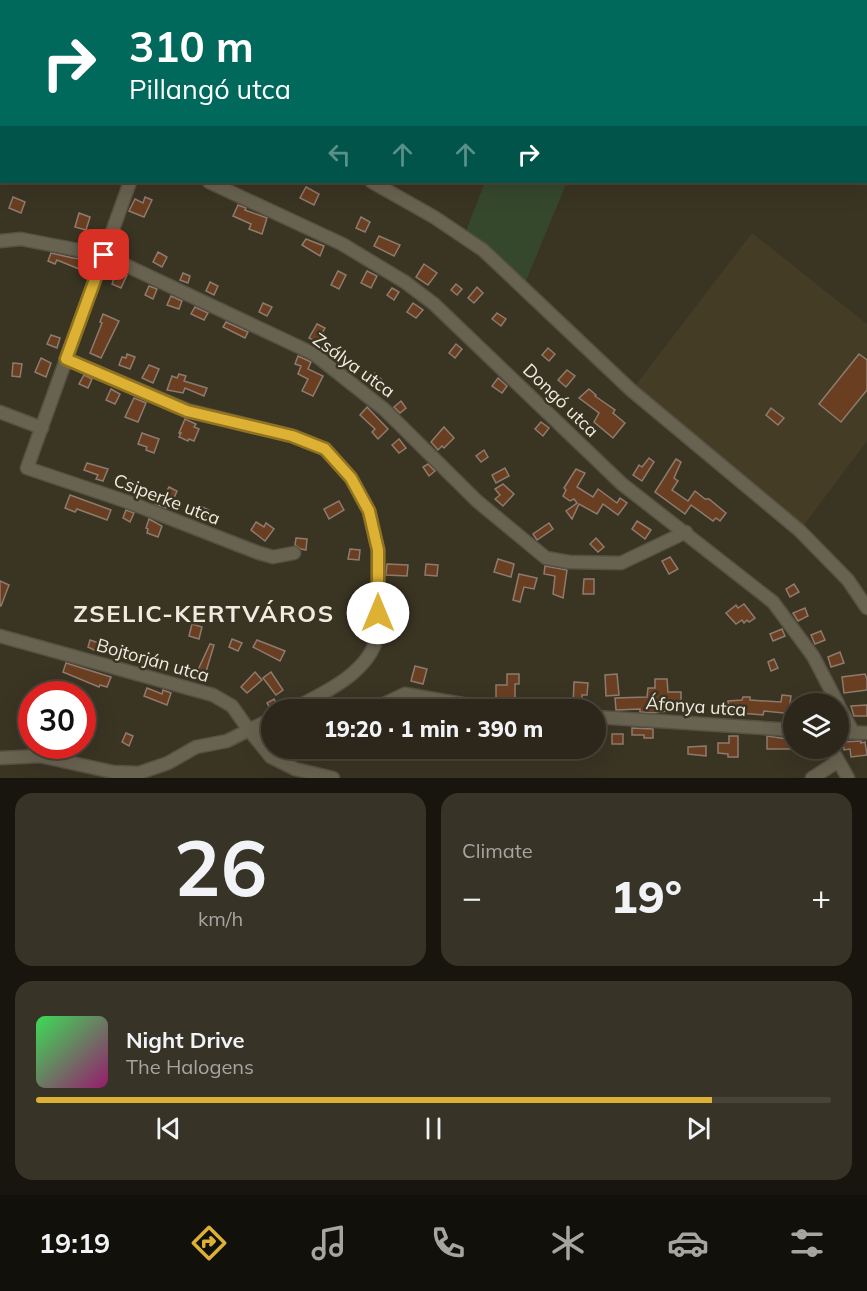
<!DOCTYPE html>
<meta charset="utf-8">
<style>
:root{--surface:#2c271a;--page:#383327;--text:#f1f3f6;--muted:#a6a5a2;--line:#484439;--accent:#ddb133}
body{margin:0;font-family:Mulish,sans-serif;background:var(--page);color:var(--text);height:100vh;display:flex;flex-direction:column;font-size:22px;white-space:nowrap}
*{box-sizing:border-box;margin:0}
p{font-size:20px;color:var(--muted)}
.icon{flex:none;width:33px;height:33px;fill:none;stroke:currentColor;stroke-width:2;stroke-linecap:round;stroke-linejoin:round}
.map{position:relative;height:778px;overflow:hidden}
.sheet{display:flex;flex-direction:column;gap:15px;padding:15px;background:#18150e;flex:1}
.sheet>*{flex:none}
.top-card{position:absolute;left:0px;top:0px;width:867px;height:183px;box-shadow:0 6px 24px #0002,0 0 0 2px var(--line);background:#00695c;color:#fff;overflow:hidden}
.buttons{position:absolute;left:783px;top:693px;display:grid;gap:12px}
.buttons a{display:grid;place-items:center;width:66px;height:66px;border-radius:50%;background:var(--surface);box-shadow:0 6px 24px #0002,0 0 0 2px var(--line);font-size:30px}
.speed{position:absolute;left:18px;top:681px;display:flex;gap:12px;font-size:30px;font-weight:700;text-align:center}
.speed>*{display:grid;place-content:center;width:78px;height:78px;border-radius:50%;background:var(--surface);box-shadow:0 6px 24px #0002,0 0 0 2px var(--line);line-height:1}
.speed .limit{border:9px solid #d22;background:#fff;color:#111}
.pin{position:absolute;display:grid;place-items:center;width:51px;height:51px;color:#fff;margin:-26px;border-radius:12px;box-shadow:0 3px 9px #0006}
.me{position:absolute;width:66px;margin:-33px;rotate:0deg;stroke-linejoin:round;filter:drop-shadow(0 0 4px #0008)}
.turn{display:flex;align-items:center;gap:21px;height:126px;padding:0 30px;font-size:27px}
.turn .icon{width:78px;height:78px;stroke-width:2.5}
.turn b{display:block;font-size:42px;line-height:51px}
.lanes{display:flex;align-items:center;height:57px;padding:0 30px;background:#0003;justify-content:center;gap:30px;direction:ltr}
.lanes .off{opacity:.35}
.big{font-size:45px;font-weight:800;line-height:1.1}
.sheet .tile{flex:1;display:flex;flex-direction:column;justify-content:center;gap:9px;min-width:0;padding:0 21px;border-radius:18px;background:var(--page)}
.sheet .dial{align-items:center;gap:0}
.dial b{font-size:78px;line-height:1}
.song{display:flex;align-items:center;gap:18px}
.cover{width:72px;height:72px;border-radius:9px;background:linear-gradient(135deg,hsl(130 70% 55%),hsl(320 70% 35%))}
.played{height:6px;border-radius:3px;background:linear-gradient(90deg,var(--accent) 85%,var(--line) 85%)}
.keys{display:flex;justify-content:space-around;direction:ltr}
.heat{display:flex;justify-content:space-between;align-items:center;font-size:33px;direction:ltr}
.sheet .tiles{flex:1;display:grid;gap:15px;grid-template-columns:1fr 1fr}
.tile:last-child{grid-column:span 2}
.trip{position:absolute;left:261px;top:699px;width:345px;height:60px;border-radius:30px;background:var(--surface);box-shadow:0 6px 24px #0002,0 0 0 2px var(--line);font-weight:800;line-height:60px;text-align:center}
.tab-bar{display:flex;height:96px;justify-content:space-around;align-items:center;background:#12100a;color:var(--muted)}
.tab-bar .icon{width:42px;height:42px}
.tab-bar .current{color:var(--accent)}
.tab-bar b{font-size:27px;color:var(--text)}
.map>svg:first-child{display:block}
.built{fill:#453c25}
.green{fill:#36482c}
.forest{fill:#4c683c}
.building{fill:#6a3e21;stroke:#8e7b6f;stroke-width:1.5}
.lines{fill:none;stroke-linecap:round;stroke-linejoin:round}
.minor-casing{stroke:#575143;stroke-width:15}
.minor{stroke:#686250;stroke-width:12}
.route-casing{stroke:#907321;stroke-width:15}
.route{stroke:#ddb133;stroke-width:10}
.labels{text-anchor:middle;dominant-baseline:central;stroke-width:5;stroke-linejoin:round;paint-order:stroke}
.street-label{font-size:18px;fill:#efebe1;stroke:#3a3423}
.district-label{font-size:24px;font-weight:bold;letter-spacing:1.5px;fill:#efebe1;stroke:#3a3423}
</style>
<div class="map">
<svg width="867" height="778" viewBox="0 0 867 778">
<rect width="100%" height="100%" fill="#3a3423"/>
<polygon class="built" points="752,233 867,324 867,441 804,525 635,386"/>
<g class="green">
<polygon points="0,0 175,0 2,2 1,18"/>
<polygon points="485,182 567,182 525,283 486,246 466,231"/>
</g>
<polygon class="forest" points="706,0 867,0 867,118 866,2"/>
<g class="building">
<polygon points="306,187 319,194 314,205 300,198"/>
<polygon points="13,197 25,202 21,213 9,208"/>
<polygon points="145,197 152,200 144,217 129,211 135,199 143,203"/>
<polygon points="238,205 246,208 245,210 267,218 262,234 249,229 251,224 233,216"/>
<polygon points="79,213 90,217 86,230 75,227"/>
<polygon points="361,217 370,222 365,232 356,228"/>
<polygon points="379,236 400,245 394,256 374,246"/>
<polygon points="306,239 324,246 320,256 302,245"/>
<polygon points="158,252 167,257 162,267 153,262"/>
<polygon points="51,253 73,258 83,259 79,269 57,260 55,264 48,261"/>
<polygon points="424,264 437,273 428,285 416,277"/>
<polygon points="117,270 127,275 121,288 112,284"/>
<polygon points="338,271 346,275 339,289 331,285"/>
<polygon points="367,271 377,276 371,288 361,283"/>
<polygon points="183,273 190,276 188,283 180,280"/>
<polygon points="210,282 218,286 214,295 206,291"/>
<polygon points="456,284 462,289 457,295 451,290"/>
<polygon points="149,286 157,289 153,299 145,295"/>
<polygon points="477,287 483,293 474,303 468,298"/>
<polygon points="392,288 399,292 394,300 387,295"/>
<polygon points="171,296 182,301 179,309 167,305"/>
<polygon points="263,303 272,307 267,316 259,312"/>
<polygon points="413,303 423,310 416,318 407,312"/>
<polygon points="195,307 208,313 204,320 191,314"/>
<polygon points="497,313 506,319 501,326 492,319"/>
<polygon points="103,314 119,321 101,358 90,353 102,323 100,322"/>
<polygon points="226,322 248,332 245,338 223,327"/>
<polygon points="317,324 325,328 317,342 309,338"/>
<polygon points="51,335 60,338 57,348 47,344"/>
<polygon points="456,344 462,349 455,358 449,353"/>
<polygon points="548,348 555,354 549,361 542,355"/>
<polygon points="127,354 135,357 130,369 119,365 122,357 126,358"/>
<polygon points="859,354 867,360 867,390 841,422 819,404"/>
<polygon points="298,356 311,362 308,369 323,376 313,396 302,391 308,379 298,374 301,366 295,364"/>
<polygon points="41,358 51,363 46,377 35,372"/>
<polygon points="13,363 22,364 20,377 12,376"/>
<polygon points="149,365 159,369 153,383 142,378"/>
<polygon points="567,370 575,376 566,387 558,380"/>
<polygon points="375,373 385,383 379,389 369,380"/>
<polygon points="179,374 186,376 184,381 207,388 204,396 185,388 183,393 167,390 172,376 177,378"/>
<polygon points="84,375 92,379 88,388 79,384"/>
<polygon points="498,378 507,386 502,393 492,386"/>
<polygon points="111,389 120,394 115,404 106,400"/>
<polygon points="589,389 596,395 595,396 615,410 613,413 625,423 613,438 594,422 599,413 579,398"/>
<polygon points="134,398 146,403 138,422 125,417"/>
<polygon points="401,401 406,408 400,413 394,407"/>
<polygon points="367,407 388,429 378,439 372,432 375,429 360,415"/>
<polygon points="771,408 784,418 778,425 766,415"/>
<polygon points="185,419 196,424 194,427 199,429 194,441 189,439 188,441 179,437 181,433 179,433"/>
<polygon points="541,422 549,428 543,436 535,429"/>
<polygon points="444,427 454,438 444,448 442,446 438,450 431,442"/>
<polygon points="142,433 159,439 154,453 146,450 147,447 138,444"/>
<polygon points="399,439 406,448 399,453 392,445"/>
<polygon points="484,450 488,457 481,462 476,456"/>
<polygon points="649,458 654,462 642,481 633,475 639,465 642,467"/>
<polygon points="676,459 681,462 674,478 678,481 672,490 688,501 695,491 705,499 709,499 726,513 720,521 716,518 713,521 691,505 685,514 655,492"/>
<polygon points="87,463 108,469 103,481 96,479 98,475 84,470"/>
<polygon points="428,464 435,471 429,476 423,467"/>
<polygon points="505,468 509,476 496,483 492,475"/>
<polygon points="576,469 585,473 577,487 593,497 598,489 617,503 620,498 627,503 618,515 603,504 597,514 579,504 572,519 566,511 577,503 574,499 570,501 563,496 566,490 564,488"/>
<polygon points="129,480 144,486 141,495 126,488"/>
<polygon points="503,484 514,494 503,506 495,499 500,495 495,489"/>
<polygon points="169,487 177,491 174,498 165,494"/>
<polygon points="160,493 171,498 166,508 155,504"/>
<polygon points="70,495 111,510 107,520 77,509 75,512 65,508"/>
<polygon points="339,501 344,510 329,519 324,509"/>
<polygon points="198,505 209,510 205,517 195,513"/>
<polygon points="126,510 134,513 130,522 123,518"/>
<polygon points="149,519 162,526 158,537 147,533 148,529 146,528"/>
<polygon points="637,521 651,530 645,539 632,529"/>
<polygon points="256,522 264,527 266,523 274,529 265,541 251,530"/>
<polygon points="549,523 553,529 537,540 533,534"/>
<polygon points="296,538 307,539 306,550 301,549 295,545"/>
<polygon points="596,538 604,547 598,552 590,544"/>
<polygon points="350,549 360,550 359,560 348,559"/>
<polygon points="670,557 678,569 669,574 662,561"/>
<polygon points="498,559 514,564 511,577 494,572"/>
<polygon points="387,564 408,565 407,576 386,575"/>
<polygon points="426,564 438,565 437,576 425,575"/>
<polygon points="545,566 567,570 563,598 553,594 555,576 544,574"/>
<polygon points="519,574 537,578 534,589 524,587 520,602 513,600"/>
<polygon points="584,579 594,579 594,594 583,594"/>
<polygon points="0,581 9,585 1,606 0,606"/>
<polygon points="794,584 799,592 790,597 786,589"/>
<polygon points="744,604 755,618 749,622 747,620 744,623 742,620 736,624 726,613 736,605 738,608"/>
<polygon points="805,608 808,616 798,621 793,613"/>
<polygon points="192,624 202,627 199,639 189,636"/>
<polygon points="782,629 785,636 773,641 770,634"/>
<polygon points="821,631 825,640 815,644 811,635"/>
<polygon points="232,639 242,643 238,651 229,647"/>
<polygon points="90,640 99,643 96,651 88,647"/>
<polygon points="257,640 285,651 280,661 253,647"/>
<polygon points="210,644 214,645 205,675 197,672"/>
<polygon points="840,652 844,663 831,667 828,657"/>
<polygon points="137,653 166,661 163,670 134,660"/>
<polygon points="774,659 778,668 771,671 768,662"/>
<polygon points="66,663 111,677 107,687 100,685 99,687 63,672"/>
<polygon points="415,666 427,669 423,684 411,681"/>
<polygon points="255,672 262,680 247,693 241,687"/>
<polygon points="271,672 283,690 276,695 263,678"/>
<polygon points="507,674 519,674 519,684 515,684 515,699 496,698 496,685 507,685"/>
<polygon points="617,674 619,695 606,696 605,675"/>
<polygon points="865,674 867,679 867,690 844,693 842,677"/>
<polygon points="655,679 667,679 668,692 681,692 681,709 654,713 640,712 640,709 616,710 615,698 647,697 648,688 655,688"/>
<polygon points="574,682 588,683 587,695 582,695 582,705 573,705"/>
<polygon points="147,688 162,694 163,690 171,693 167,705 144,696"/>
<polygon points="782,695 791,696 790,703 794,704 794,714 764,711 763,715 729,712 728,701 742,700 743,697 750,697 750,700 781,702"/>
<polygon points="274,699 278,706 271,710 267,703"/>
<polygon points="867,705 867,716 854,716 851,706"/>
<polygon points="632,728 653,729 653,738 644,738 644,735 632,735"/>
<polygon points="126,733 133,736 129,746 122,742"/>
<rect x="612" y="734" width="11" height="10"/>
<polygon points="729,736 738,736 738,757 728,757 728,754 718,753 718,743 729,743"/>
<polygon points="767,736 794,740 794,749 767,749"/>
<polygon points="861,741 861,743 865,742 867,755 851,757 850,749 844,750 843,742"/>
<polygon points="706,746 706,756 688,754 688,747"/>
</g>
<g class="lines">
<defs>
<g id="minor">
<polyline points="0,23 2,23"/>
<polyline points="0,106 2,107"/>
<polyline points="130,182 27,468 128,502 259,553 273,557 294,553"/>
<polyline points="209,182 342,244 405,282 434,304 622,484 773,602 813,656 838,704"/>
<polyline points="372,182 434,217 483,250 631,390 799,530 848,580 867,608"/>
<polyline points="0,241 21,239 104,255 314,354 385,410 477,501 546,558 569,562 621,563 686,532"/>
<path d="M66,359L187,410L293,436L325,449L351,478L369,511L378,550V634C370,673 324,693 291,710"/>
<polyline points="0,412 42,428"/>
<polyline points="0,636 213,695 232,706 249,730 272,719"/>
<polyline points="838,705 853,732"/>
<polyline points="378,710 386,703 405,694 468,705 512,710"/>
<polyline points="596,717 794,730"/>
<polyline points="838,732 867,733"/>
<polyline points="831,748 848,778"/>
<polyline points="0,758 40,756 113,772 139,773 168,763 196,747 227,741 249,730 271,757 295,769 333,778"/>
<polyline points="812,778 837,762"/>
</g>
</defs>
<use href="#minor" class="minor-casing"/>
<use href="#minor" class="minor"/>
</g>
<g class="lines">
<defs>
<polyline id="route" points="104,255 66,359 187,411 292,436 325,449 351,478 369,511 378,550 378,613"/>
</defs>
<use href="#route" class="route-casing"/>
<use href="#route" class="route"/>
</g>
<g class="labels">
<g class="street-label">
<text transform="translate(354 365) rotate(36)">Zsálya utca</text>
<text transform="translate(561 400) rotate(44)">Dongó utca</text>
<text transform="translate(167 499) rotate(21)">Csiperke utca</text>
<text transform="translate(153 660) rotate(16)">Bojtorján utca</text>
<text transform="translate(696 706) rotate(4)">Áfonya utca</text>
</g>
<g class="district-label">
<text x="204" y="613">ZSELIC-KERTVÁROS</text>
</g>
</g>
</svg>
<div class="buttons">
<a><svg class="icon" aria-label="layers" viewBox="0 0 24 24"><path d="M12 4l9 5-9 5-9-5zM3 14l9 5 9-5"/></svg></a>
</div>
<div class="speed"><div class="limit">30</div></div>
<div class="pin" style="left:104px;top:255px;background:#d93025"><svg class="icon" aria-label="arrive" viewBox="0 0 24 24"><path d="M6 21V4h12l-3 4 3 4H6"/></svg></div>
<svg class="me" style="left:378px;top:613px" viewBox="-20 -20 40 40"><circle r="19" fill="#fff"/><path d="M0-13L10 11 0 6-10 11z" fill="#ddb133"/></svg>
<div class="trip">19:20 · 1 min · 390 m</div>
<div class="top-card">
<div class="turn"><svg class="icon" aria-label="right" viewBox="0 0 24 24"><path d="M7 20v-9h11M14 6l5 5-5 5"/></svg><div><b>310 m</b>Pillangó utca</div></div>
<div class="lanes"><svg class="icon off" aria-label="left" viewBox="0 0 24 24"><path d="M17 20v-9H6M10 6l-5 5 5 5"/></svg><svg class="icon off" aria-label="ahead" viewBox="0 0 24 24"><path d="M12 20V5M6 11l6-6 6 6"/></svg><svg class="icon off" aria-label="ahead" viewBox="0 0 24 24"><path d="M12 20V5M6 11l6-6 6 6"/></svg><svg class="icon" aria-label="right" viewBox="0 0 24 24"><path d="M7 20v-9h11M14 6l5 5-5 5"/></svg></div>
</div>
</div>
<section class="sheet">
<div class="tiles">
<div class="tile dial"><b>26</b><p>km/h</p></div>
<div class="tile"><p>Climate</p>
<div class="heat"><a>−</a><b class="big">19°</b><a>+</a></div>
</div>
<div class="tile">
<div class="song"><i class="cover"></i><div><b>Night Drive</b><p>The Halogens</p></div></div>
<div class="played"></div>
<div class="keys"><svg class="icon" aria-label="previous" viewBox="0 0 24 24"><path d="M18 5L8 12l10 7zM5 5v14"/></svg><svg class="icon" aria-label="pause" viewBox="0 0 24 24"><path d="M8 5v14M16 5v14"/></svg><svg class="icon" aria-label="next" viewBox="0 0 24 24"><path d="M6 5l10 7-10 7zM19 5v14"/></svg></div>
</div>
</div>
</section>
<nav class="tab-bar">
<b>19:19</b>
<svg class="icon current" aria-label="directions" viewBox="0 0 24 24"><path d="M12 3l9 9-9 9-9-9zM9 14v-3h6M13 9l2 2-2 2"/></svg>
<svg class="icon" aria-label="music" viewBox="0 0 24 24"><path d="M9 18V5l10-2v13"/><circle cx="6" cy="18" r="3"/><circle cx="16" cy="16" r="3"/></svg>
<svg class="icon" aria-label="phone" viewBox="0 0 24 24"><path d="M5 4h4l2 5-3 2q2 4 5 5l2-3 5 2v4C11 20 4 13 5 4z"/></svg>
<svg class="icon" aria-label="climate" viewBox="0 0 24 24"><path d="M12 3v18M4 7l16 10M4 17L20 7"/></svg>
<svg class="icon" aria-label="car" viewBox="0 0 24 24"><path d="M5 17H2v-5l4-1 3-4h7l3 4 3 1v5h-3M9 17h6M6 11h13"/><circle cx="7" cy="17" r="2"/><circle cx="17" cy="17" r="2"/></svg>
<svg class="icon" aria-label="filters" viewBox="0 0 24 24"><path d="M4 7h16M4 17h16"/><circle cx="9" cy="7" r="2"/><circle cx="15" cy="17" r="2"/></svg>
</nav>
